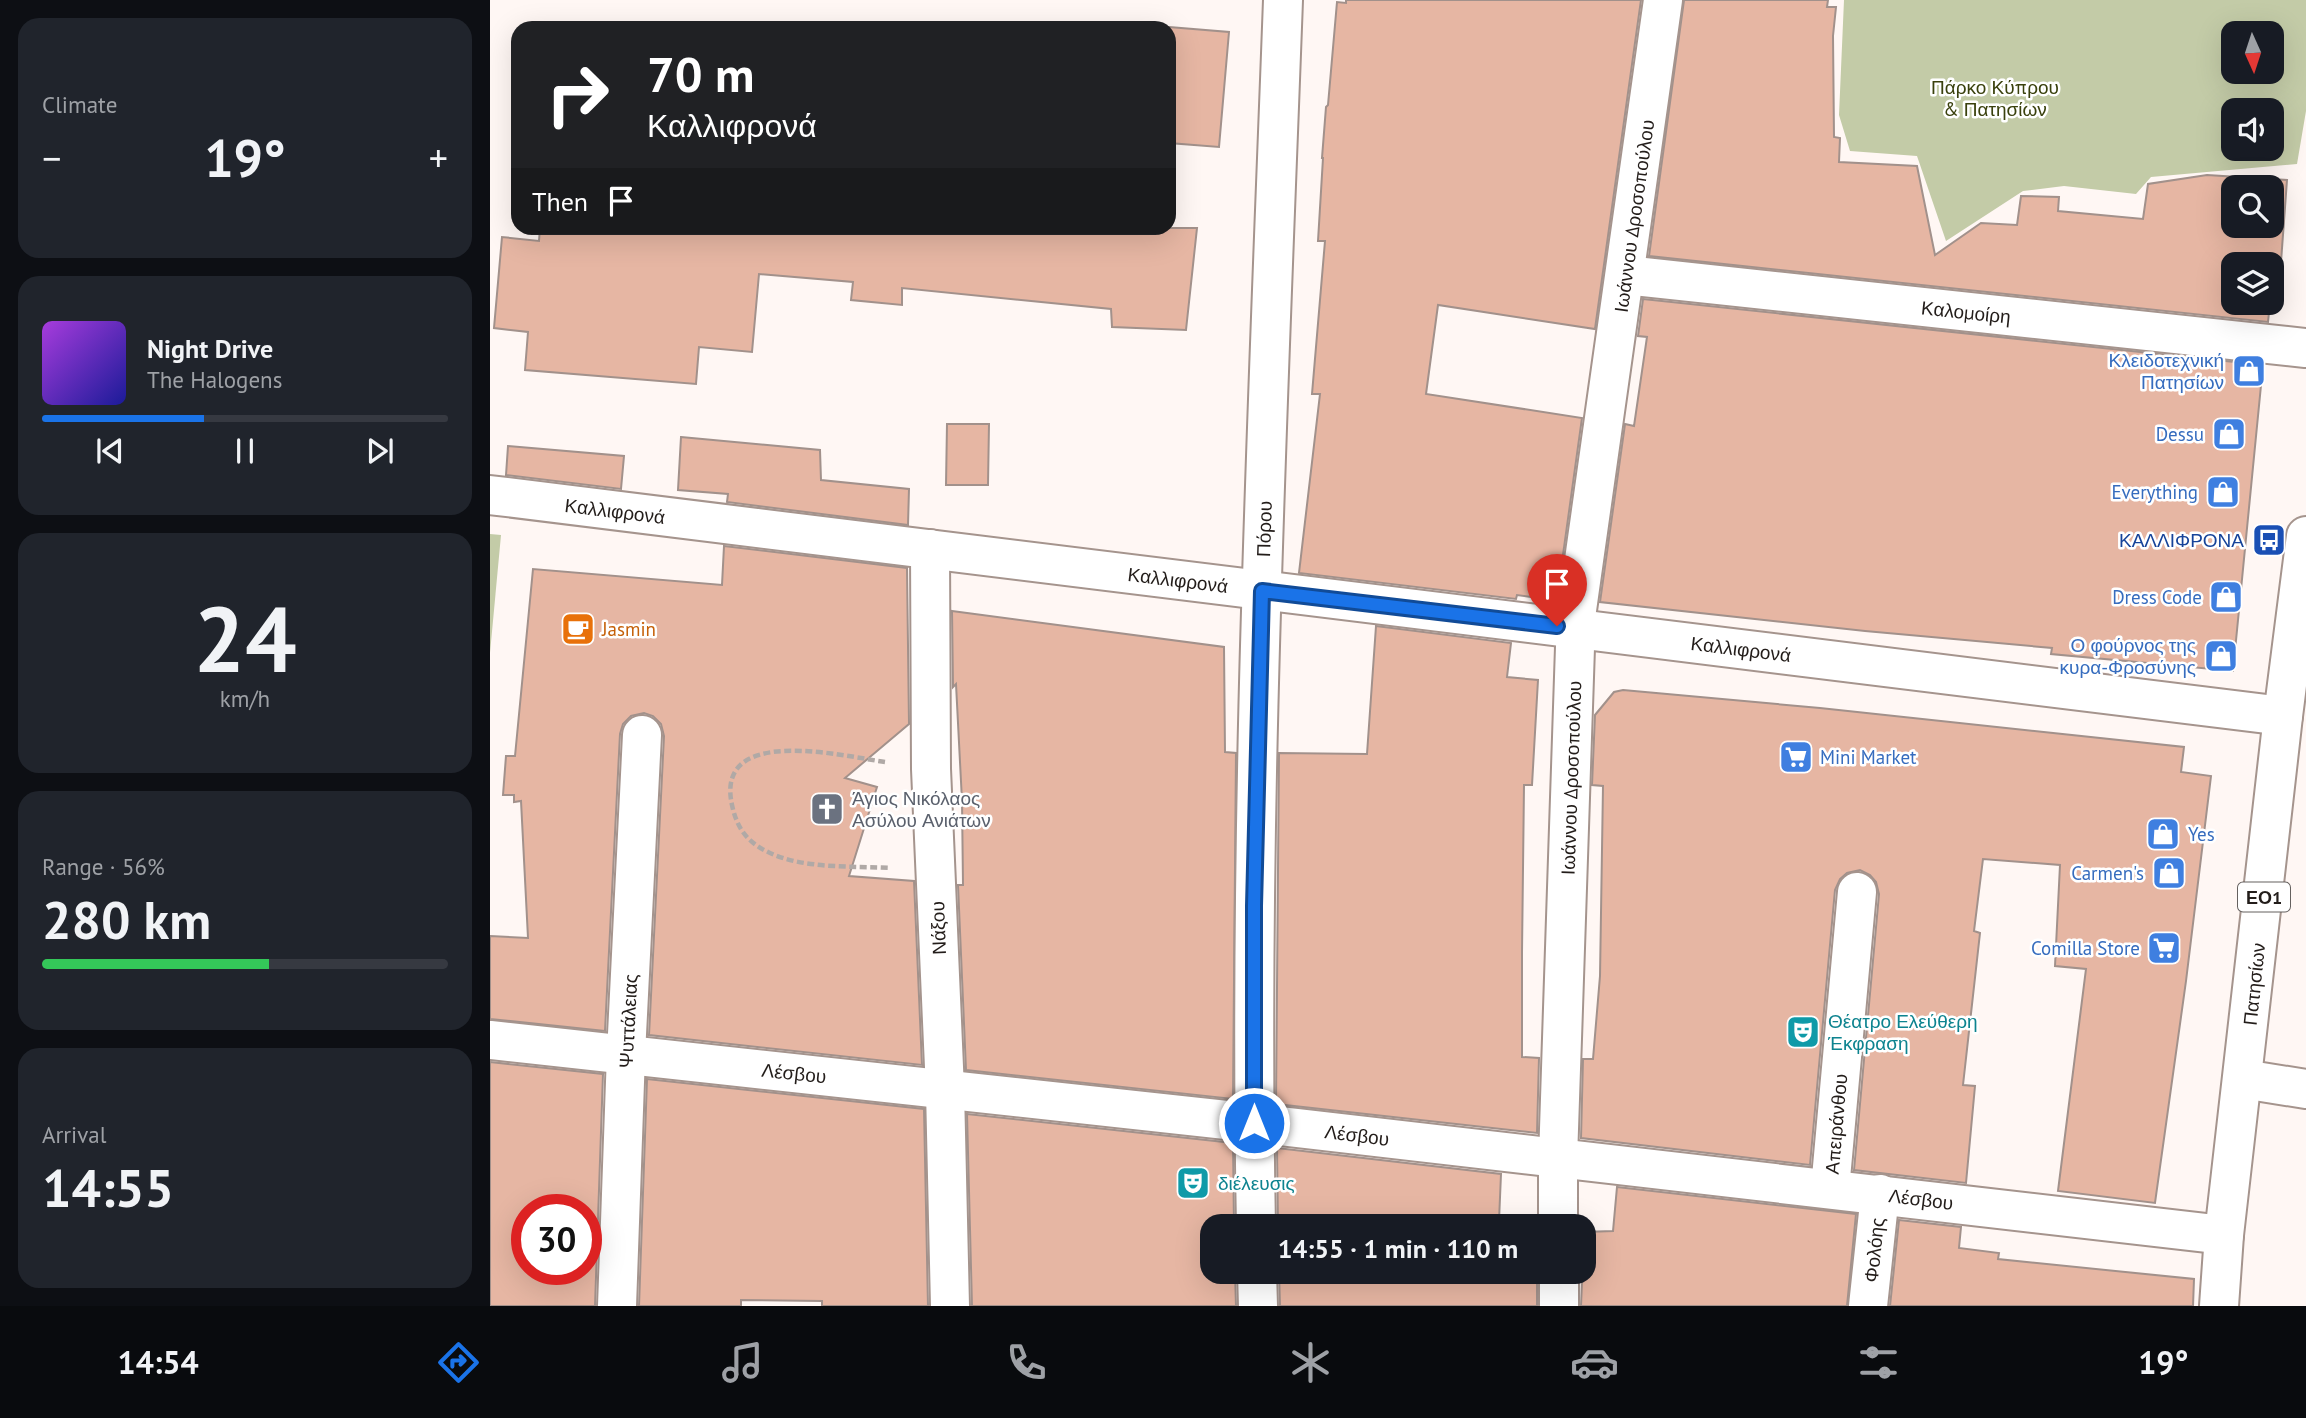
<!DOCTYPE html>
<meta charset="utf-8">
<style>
:root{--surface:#171b24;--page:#20242c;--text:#f1f3f6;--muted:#9ea1a6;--line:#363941;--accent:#1a73e8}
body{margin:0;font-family:"PT Sans",sans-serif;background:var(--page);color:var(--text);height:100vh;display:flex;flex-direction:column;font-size:26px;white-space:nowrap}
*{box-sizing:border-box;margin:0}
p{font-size:23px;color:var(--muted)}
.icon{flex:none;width:38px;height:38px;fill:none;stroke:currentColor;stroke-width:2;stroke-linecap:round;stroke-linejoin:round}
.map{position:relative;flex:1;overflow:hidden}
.drawer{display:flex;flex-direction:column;gap:18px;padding:18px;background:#0d0f14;width:490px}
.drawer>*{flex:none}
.top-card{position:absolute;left:21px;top:21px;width:665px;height:214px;border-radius:21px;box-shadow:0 7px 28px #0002;background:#202124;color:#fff;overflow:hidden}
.needle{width:46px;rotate:177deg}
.tools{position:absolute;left:1731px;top:21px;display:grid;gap:14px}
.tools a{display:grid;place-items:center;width:63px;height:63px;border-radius:14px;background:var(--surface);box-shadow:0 7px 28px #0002;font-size:35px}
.speed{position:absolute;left:21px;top:1194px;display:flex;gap:14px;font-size:35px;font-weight:700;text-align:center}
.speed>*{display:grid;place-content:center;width:91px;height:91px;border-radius:50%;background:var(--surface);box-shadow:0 7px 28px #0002;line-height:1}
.speed .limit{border:10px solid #d22;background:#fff;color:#111}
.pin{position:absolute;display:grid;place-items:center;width:60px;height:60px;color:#fff;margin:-72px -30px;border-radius:50% 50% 50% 0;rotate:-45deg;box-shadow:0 0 7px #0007}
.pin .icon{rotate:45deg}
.me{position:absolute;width:77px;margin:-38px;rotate:0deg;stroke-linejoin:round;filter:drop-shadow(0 0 5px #0008)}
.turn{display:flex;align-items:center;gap:24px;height:147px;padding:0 21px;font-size:32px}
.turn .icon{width:91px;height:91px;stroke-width:2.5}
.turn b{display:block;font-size:49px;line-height:60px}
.then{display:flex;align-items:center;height:66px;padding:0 21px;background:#0003;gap:14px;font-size:26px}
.big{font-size:52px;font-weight:800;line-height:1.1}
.drawer .card{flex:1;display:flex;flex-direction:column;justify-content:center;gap:10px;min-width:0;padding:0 24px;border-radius:21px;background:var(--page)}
.drawer .dial{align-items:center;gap:0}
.dial b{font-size:91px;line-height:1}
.song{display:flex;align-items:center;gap:21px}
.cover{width:84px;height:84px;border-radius:10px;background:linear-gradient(135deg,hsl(280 70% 55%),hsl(240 70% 35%))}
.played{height:7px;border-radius:4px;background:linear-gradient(90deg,var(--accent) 40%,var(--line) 40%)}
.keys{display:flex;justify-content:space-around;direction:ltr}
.heat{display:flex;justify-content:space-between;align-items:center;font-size:38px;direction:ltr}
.charge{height:10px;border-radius:5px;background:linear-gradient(90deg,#34c759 56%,var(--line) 0)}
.trip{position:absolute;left:710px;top:1214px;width:396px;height:70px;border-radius:21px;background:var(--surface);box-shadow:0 7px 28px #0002;font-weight:800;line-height:70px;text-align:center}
.tabs{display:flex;height:112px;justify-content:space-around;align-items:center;background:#090b0e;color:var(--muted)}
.tabs .icon{width:49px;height:49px}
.tabs .selected{color:var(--accent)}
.tabs b{font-size:32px;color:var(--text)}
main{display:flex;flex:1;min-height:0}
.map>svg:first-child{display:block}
.green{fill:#c3cba7;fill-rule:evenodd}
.building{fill:#e6b6a3;stroke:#a2918b;stroke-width:2;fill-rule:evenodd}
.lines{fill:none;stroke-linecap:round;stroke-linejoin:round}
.minor-casing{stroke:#a5948d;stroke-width:42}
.major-casing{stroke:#a5948d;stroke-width:42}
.path{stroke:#b0a9a6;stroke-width:4.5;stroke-dasharray:7 3.5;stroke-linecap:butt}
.minor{stroke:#fff;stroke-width:38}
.major{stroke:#fff;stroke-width:38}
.route-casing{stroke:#114b97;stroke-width:18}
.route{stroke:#1a73e8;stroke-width:12}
.labels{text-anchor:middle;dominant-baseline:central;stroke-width:5;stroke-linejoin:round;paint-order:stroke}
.shield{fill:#fff;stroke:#65615f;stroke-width:2}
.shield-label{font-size:18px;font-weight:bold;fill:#231d1a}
.park-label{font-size:19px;fill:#3a410d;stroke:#fff}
.street-label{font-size:19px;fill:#231d1a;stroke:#fff}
.shop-label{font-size:19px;fill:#366cbe;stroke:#fff;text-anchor:end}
.transit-label{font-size:19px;fill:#164399;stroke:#fff;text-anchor:end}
.food-label{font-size:19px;fill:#c56008;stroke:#fff;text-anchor:start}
.worship-label{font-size:19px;fill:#5b616d;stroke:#fff;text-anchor:start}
.culture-label{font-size:19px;fill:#0d838f;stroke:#fff;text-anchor:start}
</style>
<main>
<section class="drawer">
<div class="card"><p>Climate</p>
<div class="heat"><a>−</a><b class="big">19°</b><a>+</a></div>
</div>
<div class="card">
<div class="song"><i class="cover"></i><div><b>Night Drive</b><p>The Halogens</p></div></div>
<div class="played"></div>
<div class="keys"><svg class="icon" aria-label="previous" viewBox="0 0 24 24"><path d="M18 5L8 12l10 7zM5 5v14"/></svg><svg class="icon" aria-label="pause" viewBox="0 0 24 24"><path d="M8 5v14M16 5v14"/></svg><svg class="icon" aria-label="next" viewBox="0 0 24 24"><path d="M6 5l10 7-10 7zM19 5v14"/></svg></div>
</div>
<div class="card dial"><b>24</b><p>km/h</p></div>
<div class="card"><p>Range · 56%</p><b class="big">280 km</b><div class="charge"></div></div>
<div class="card"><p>Arrival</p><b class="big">14:55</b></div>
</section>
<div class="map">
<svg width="1816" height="1306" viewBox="0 0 1816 1306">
<rect width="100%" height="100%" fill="#fff7f4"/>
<g class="green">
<path d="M1354,0H1816V111L1807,164L1661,177L1646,194L1574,186L1533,191L1456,241L1427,156L1360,151L1349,115ZM1743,33H1782V72H1743ZM1743,110H1782V149H1743Z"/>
<polygon points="0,534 11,535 0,653"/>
</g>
<g class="building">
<polygon points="856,0 1151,0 1105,329 948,305 936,394 1092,418 1067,598 1055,596 1055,599 1027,595 1026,599 809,573 830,394 822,394 835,241 828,241 833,158 832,158 836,107 838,105 847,2 856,3"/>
<path d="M1194,0H1338L1337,7H1346L1343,36L1344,137L1350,138L1349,162L1427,166L1445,255L1491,223L1527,225L1531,196L1569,197L1568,211L1653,219L1658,184L1717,175L1797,180L1788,303H1782V264H1743V303H1780L1778,322L1159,256ZM1743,187H1782V226H1743Z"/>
<polygon points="679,27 739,32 729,147 679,143"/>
<polygon points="50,228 707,228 696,330 622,327 621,309 412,288 412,305 361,300 363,282 269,274 262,352 209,347 206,384 35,370 38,332 4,328 12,237 49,241"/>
<polygon points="1153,299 1773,365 1743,671 1561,654 1562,648 1375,631 1110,602 1135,424 1144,426 1157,337 1148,336"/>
<polygon points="457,424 499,424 498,485 456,485"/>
<polygon points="191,437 330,450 331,480 419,489 418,525 237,502 238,494 188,490"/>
<polygon points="18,446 134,456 131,489 16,475"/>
<polygon points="234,546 417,568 419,724 355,778 387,787 359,876 424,881 432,1065 159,1035 174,736 171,724 163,716 154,713 141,716 133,724 130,734 115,1031 0,1019 0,936 38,938 31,801 24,802 24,795 13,795 16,756 25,756 43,569 232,585"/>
<polygon points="462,611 734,647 735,752 746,753 743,1099 476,1070 468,885 473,885 472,801 466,684 463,687"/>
<polygon points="886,626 1021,643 1017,677 1048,680 1042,785 1034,785 1032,952 1032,1057 1049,1058 1047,1133 786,1104 789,753 877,754"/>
<polygon points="1133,690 1330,708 1694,747 1691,772 1721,776 1696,981 1665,1203 1568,1191 1596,969 1565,966 1570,865 1493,859 1484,931 1490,933 1473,1085 1485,1086 1476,1183 1364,1170 1389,894 1386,882 1380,875 1370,870 1357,873 1350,879 1345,890 1320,1165 1091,1138 1093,1059 1103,1059 1110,976 1113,786 1102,785 1105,715 1124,692"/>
<path d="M0,1062L113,1074L105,1306H0ZM37,1209H96V1269H37Z"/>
<polygon points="157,1079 434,1109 438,1306 332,1306 332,1301 251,1300 251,1306 149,1306"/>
<polygon points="477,1114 743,1143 744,1227 723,1227 723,1272 745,1272 746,1306 482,1306"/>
<polygon points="787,1148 1011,1174 1009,1221 1034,1221 1034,1227 788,1227"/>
<polygon points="1127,1187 1366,1214 1357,1306 1091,1306 1094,1232 1123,1231"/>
<polygon points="1409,1220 1471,1227 1469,1248 1509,1253 1508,1259 1704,1279 1703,1306 1400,1306"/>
<polygon points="789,1272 1047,1272 1047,1306 790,1306"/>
</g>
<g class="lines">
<defs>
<g id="minor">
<polyline points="1135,275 1816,348"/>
<polyline points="0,495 1793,716"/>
<polyline points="440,549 441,769 455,1090 460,1306"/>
<polyline points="0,1040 764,1123 1734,1235"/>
<polyline points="1753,1079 1816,1089"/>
<polyline points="1340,1189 1367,892"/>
<path d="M766,1227C758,818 778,409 793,0"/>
<polyline points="1068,1227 1068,1159 1086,617 1173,0"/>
<polyline points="767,1272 768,1306"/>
<polyline points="1069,1272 1069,1306"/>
<polyline points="127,1306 136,1054 152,735"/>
<polyline points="1378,1306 1390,1194"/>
</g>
<polyline id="major" points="1729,1306 1734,1235 1793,716 1816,536"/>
</defs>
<use href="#minor" class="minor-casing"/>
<use href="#major" class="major-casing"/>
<path class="path" d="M395,762C353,756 224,724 242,805C247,829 258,843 280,853C314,869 364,866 401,868"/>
<use href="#minor" class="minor"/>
<use href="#major" class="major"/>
</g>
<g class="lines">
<defs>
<polyline id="route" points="764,1123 764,906 772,591 1067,626"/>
</defs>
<use href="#route" class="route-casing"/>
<use href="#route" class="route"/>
</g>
<defs>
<symbol id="shop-square" viewBox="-11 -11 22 22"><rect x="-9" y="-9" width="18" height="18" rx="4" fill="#3f7fe0" stroke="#fff"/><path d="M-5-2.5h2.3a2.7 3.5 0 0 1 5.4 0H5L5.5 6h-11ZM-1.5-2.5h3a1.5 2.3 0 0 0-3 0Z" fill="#fff"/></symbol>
<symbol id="bus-square" viewBox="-11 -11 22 22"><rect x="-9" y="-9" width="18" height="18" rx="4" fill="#1a4fb4" stroke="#fff"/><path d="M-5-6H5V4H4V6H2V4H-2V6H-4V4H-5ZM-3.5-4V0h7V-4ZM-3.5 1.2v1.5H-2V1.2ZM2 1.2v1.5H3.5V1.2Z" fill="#fff"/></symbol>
<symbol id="cafe-square" viewBox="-11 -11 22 22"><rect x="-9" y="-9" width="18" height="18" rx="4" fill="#e8710a" stroke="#fff"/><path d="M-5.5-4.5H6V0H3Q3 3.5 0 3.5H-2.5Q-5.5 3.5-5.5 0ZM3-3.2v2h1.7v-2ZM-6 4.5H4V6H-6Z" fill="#fff"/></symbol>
<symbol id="supermarket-square" viewBox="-11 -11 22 22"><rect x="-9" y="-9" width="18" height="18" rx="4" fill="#3f7fe0" stroke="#fff"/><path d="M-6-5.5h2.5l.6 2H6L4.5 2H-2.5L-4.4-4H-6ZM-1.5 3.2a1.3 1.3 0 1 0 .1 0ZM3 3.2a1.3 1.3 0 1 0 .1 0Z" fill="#fff"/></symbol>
<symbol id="church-square" viewBox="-11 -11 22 22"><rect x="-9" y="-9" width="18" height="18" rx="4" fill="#6b7280" stroke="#fff"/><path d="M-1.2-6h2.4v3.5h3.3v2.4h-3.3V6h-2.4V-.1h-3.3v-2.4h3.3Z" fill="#fff"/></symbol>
<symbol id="theatre-square" viewBox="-11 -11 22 22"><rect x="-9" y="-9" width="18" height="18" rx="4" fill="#0f9aa8" stroke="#fff"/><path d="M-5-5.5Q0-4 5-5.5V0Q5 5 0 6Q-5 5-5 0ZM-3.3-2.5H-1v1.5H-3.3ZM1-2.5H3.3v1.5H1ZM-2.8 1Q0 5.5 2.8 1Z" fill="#fff"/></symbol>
</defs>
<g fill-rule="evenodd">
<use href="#shop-square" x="1740" y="352" width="38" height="38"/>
<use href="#shop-square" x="1720" y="415" width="38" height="38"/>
<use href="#shop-square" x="1714" y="473" width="38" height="38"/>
<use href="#bus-square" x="1760" y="521" width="38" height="38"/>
<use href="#shop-square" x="1717" y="578" width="38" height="38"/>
<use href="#cafe-square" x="69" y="610" width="38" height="38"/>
<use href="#shop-square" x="1712" y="637" width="38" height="38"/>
<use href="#supermarket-square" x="1287" y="738" width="38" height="38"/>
<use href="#church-square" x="318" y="790" width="38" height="38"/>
<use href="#shop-square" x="1654" y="815" width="38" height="38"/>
<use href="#shop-square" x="1660" y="854" width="38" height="38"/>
<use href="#supermarket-square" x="1655" y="929" width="38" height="38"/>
<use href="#theatre-square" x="1294" y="1013" width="38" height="38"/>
<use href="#theatre-square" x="684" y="1164" width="38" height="38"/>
</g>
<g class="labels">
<rect class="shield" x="1748" y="882.5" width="52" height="29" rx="5"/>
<g class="shield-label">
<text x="1774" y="897">ΕΟ1</text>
</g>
<g class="park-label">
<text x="1505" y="87">Πάρκο Κύπρου<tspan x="1505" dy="22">&amp; Πατησίων</tspan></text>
</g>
<g class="street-label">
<text transform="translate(1144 216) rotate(-82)">Ιωάννου Δροσοπούλου</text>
<text transform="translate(1476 312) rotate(6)">Καλομοίρη</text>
<text transform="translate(125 511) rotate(7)">Καλλιφρονά</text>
<text transform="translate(774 529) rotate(-88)">Πόρου</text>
<text transform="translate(688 580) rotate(7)">Καλλιφρονά</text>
<text transform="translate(1251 649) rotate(7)">Καλλιφρονά</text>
<text transform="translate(1081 778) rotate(-88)">Ιωάννου Δροσοπούλου</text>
<text transform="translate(448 928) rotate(-92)">Νάξου</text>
<text transform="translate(1764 984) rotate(-84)">Πατησίων</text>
<text transform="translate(138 1021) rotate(-87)">Ψυττάλειας</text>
<text transform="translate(304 1073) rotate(6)">Λέσβου</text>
<text transform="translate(1346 1124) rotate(-85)">Απειράνθου</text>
<text transform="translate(867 1135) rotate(7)">Λέσβου</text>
<text transform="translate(1431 1199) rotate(7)">Λέσβου</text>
<text transform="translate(1384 1250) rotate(-84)">Φολόης</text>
</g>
<g class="shop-label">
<text x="1734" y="360">Κλειδοτεχνική<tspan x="1734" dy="22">Πατησίων</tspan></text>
<text x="1714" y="434">Dessu</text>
<text x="1708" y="492">Everything</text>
<text x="1712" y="597">Dress Code</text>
<text x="1706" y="645">Ο φούρνος της<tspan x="1706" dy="22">κυρα-Φροσύνης</tspan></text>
<text x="1330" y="757" text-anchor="start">Mini Market</text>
<text x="1698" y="834" text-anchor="start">Yes</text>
<text x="1654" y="873">Carmen's</text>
<text x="1650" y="948">Comilla Store</text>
</g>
<g class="transit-label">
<text x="1754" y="540">ΚΑΛΛΙΦΡΟΝΑ</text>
</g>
<g class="food-label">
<text x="112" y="629">Jasmin</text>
</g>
<g class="worship-label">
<text x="362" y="798">Άγιος Νικόλαος<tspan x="362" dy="22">Ασύλου Ανιάτων</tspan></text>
</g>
<g class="culture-label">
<text x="1338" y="1021">Θέατρο Ελεύθερη<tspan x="1338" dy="22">Έκφραση</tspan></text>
<text x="728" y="1183">διέλευσις</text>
</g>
</g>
</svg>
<div class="tools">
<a><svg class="needle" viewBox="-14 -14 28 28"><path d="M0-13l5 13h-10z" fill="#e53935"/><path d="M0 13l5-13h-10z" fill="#9ea1a6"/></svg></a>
<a><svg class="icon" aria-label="sound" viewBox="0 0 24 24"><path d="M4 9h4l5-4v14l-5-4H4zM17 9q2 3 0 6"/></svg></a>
<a><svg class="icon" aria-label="search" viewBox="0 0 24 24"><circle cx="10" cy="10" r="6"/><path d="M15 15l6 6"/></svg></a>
<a><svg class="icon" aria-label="layers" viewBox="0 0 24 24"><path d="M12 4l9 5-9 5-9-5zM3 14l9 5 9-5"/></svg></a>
</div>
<div class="speed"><div class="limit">30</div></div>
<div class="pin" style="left:1067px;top:626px;background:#d93025"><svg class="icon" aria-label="arrive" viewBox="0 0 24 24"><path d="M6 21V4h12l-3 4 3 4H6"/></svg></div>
<svg class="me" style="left:764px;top:1123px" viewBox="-20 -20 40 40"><circle r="17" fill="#1a73e8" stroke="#fff" stroke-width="3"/><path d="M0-11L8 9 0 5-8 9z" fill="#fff"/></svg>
<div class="trip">14:55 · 1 min · 110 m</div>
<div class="top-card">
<div class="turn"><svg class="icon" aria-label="right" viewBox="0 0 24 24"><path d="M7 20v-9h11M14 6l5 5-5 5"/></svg><div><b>70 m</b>Καλλιφρονά</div></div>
<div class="then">Then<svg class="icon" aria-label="arrive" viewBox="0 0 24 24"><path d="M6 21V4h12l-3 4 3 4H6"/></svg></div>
</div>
</div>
</main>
<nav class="tabs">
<b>14:54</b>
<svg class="icon selected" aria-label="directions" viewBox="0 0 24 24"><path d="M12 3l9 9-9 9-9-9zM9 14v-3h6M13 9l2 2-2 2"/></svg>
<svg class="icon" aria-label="music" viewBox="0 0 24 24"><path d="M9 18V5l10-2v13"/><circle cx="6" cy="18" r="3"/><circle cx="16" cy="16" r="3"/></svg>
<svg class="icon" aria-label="phone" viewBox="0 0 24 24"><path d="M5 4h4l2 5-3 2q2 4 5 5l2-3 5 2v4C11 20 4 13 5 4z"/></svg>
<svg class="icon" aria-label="climate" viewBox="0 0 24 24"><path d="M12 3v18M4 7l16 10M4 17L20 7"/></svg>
<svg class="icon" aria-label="car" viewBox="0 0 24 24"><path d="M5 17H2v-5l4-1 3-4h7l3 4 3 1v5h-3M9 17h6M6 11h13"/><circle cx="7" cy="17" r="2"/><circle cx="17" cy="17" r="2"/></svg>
<svg class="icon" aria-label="filters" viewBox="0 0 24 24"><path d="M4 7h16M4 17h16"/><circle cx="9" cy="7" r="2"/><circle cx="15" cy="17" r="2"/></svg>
<b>19°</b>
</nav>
